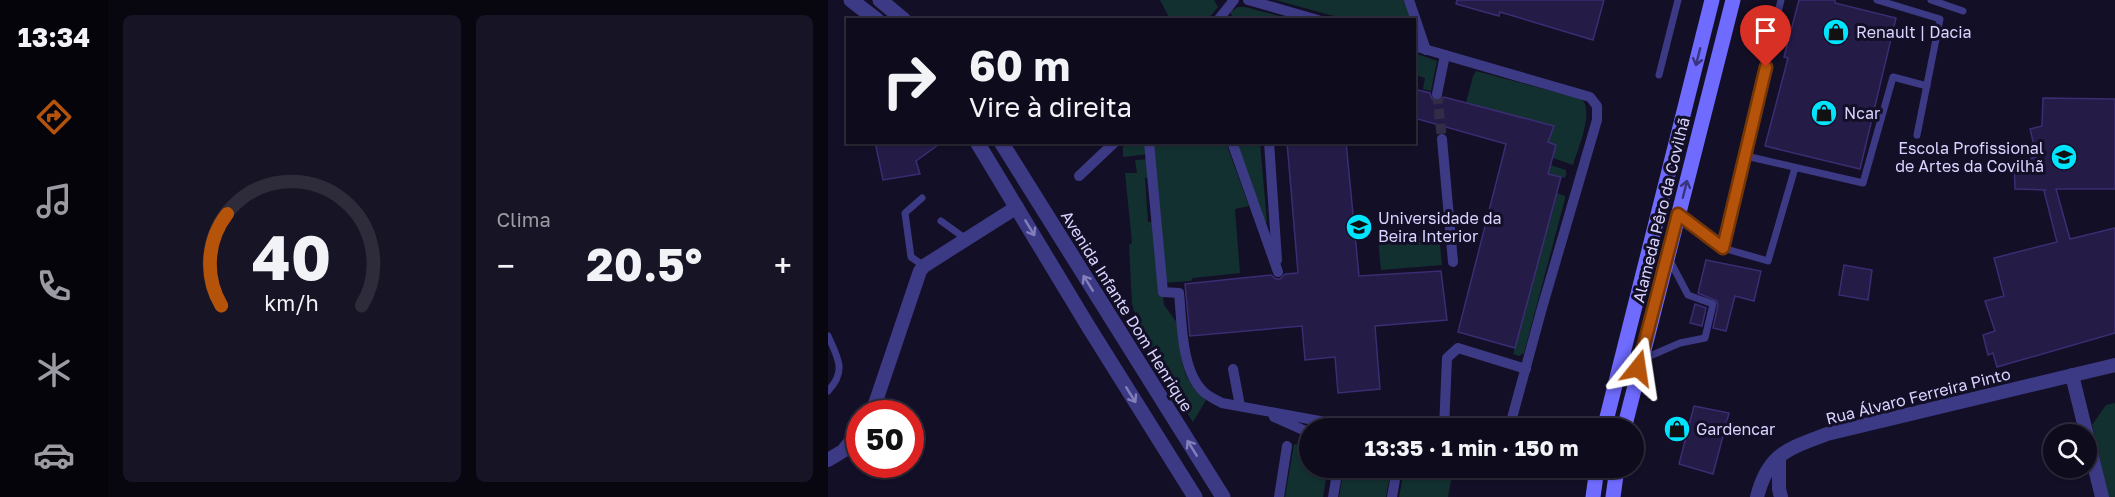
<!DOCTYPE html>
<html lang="pt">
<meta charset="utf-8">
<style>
:root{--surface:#0e0b1c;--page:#171425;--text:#f1f3f6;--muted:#9b9ba3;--line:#2e2b3b;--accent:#b45309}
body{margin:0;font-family:"Golos Text",sans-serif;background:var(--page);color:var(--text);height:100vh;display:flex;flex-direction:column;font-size:22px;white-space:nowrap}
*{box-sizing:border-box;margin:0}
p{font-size:20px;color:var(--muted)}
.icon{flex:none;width:33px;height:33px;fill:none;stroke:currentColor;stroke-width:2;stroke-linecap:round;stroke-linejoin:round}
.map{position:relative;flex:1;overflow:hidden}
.panel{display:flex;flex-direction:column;gap:15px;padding:15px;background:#08060f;width:720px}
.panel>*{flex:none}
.banner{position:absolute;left:18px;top:18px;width:570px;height:126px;border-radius:0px;box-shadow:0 2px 4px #0004,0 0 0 2px var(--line);background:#0e0b1c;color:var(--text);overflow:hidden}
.tools{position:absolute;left:1215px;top:424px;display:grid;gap:12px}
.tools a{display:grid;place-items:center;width:54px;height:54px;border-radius:50%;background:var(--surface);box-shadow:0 2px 4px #0004,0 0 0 2px var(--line);font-size:30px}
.speed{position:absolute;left:18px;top:400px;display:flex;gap:12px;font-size:30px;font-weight:700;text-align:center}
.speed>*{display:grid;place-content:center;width:78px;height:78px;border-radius:50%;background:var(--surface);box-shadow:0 2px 4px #0004,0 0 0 2px var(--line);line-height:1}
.speed .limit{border:9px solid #d22;background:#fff;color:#111}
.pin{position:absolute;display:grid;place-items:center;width:51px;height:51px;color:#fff;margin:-62px -26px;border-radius:50% 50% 50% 0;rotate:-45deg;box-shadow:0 0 6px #0007}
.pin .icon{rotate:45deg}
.me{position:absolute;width:66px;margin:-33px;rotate:15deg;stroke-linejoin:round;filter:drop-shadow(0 0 4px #0008)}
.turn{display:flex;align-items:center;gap:21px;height:126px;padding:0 24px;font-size:27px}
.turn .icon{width:78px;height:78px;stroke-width:2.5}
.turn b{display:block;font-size:42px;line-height:51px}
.big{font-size:45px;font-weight:700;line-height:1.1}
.panel .widget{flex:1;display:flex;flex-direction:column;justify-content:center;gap:9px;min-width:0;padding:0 21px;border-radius:9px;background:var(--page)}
.panel .dial{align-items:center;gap:0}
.dial svg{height:156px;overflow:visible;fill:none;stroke:var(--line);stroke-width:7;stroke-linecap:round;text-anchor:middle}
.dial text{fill:var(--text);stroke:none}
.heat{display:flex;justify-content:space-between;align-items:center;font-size:33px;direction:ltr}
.panel .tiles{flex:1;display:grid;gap:15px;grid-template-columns:repeat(2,1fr)}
.trip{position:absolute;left:471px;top:418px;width:345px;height:60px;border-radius:30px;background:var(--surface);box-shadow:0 2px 4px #0004,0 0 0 2px var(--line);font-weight:700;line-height:60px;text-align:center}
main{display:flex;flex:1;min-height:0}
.tabs{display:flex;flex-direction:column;width:108px;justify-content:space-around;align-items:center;background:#06040b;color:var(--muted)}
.tabs .icon{width:42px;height:42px}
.tabs .active{color:var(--accent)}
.tabs b{font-size:27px;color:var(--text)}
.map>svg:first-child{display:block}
.green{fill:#12302f}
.building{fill:#241b47;stroke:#3b2d73;stroke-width:1.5}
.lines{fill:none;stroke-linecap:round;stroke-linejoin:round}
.pedestrian-tunnel{stroke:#312d47;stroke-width:10;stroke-dasharray:10 5;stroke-linecap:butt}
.service{stroke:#3d3a85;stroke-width:7}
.pedestrian{stroke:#3d3a85;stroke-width:10}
.minor{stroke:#3d3a85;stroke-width:14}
.tertiary{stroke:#3d3a85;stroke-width:15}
.secondary{stroke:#6f6bff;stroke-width:15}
.oneway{stroke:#38347d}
.oneway2{stroke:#837fbc}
.route-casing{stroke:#753606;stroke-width:15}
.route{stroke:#b45309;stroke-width:10}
.labels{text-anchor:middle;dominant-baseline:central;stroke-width:6;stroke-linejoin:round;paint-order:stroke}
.poi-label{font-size:16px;fill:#d9d4ff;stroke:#130f26;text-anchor:start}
.street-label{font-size:16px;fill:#d9d4ff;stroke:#130f26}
</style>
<main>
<nav class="tabs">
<b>13:34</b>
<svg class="icon active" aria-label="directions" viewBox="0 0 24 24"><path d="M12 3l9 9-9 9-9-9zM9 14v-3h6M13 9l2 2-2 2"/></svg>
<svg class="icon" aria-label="music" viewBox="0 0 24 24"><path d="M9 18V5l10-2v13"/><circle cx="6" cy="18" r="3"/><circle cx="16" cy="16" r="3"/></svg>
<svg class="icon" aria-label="phone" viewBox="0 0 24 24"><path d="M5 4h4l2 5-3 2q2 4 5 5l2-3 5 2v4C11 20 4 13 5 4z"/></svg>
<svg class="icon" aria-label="climate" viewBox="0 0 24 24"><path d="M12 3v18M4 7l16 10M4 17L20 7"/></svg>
<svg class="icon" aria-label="car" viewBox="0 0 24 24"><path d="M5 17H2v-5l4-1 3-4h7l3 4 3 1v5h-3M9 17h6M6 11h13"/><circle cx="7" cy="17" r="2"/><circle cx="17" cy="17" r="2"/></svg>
</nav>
<section class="panel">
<div class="tiles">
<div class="widget dial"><svg viewBox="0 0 100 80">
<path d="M14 69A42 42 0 1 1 86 69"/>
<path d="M14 69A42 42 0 0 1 17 22" stroke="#b45309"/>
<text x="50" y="56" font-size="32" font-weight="700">40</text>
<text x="50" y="72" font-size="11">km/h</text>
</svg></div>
<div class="widget"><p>Clima</p>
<div class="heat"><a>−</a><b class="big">20.5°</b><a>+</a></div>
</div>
</div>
</section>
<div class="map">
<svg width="1287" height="497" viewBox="0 0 1287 497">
<rect width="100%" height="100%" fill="#130f26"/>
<g class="green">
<polygon points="332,0 386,0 390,7 380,19 342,19"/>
<polygon points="447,0 576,0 584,19 517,19"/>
<polygon points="410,7 417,7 463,19 406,19 402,12"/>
<polygon points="587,53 609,61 603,91 595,89 597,78 587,75"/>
<path d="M648,71L754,99C766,113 750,148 745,165L725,158L728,145L720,142L725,127L638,103L645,76Z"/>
<polygon points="299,143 320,143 321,154 295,157 295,147"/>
<polygon points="324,143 398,143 421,206 407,209 412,273 365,278 363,281 336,283"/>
<polygon points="407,143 432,143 439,222 437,223"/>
<polygon points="322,159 323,177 317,178 320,222 327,222 336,305 350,324 354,362 358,376 367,390 378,400 365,422 328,366 309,320 304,304 301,245 304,243 297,173 309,173 307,160"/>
<polygon points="709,161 738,170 738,175 737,178 706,170"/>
<polygon points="729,193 737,196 737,199 696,353 691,356 685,354"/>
<polygon points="611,235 614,265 553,270 550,240"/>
<polygon points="1287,403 1287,497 1281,497 1264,425 1278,405"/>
<polygon points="466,444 481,447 482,468 500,468 495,497 457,497"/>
<polygon points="516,468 563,469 558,497 511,497"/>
<polygon points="576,471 623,480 620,497 571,497"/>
</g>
<g class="building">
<polygon points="629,0 776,0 765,40 672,12 671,16 628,4"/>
<polygon points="971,0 1007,0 1007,3 1068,18 1032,169 937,146 960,58 956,57"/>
<polygon points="586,89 602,93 604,99 607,101 612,101 616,97 726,126 720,142 728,145 720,174 733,177 687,348 630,332 678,144 586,118"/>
<polygon points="1215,98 1287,99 1287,189 1228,189 1242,239 1287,228 1287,333 1169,367 1165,353 1160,355 1155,335 1167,331 1157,301 1176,296 1166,258 1229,242 1216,191 1218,190 1187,189 1186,162 1209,157 1202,129 1214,126"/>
<polygon points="47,142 114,142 88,161 92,174 55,180"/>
<polygon points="459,142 518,142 531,276 613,271 619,320 547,326 552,389 510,393 507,357 477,360 474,326 362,336 357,284 443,275 448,279 452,279 457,274 470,273"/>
<polygon points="878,260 933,271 926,301 907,296 898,331 885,328 890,305 889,301 870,293"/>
<polygon points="1016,265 1044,270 1040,300 1011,295"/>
<polygon points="867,304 878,308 874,326 862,323"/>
<polygon points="866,406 901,413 885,474 851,464"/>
</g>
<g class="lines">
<polyline class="pedestrian-tunnel" points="609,94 614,139"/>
<g class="service">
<polyline points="1049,0 1112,19 1089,135"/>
<polyline points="1103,0 1135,11"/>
<polyline points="831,75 850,0"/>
<polyline points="918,156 1035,183 1065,77 1099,86"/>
<polyline points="94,198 77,213 83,257 96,266"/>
<polyline points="851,215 895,248 940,261 967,168"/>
<polyline points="113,221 138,239"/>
<polyline points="895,248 953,0"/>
<path d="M0,336C10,358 19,371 0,391"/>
<polyline points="815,359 852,343 877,338 885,304 860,295 841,259"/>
</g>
<g class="pedestrian">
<polyline points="420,0 490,20"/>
<polyline points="581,0 598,50"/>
<polyline points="390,20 406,0"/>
<polyline points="586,46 762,97 769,106 769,120 714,308 681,429"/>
<polyline points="609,94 617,55"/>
<polyline points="614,139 625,262"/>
<path d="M321,142L335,292L351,293C354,322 353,373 377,393C382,397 388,400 394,403L535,429"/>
<polyline points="404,142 450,272"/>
<polyline points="441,142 449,260"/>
<polyline points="251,176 287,142"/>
<polyline points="405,369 412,406"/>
<polyline points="446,417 482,433"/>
<polyline points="616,429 619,358 630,348 698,369"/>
<polyline points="451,497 459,446"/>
<polyline points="505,497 510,468"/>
<polyline points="564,497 569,468"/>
</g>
<g class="minor">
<polyline points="1244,375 1274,497"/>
<polyline points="41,414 47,404 92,271 96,266 189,207"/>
<polyline points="951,457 951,489 953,497"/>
<polyline points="0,460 15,451 32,430"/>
<path d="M929,497C940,453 960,449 999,434L1287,365"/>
</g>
<g class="tertiary">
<polyline points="23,0 49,20"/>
<polyline points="52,0 76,20"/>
<polyline points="149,142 260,326 367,497"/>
<polyline points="173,142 395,497"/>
</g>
<g class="secondary">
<polyline points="776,429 884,0"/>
<polyline points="796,429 905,0"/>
<polyline points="765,497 769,468"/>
<polyline points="785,497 789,468"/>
</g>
</g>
<defs><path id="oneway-shaft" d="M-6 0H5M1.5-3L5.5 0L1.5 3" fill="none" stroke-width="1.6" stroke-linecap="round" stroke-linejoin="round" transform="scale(1.5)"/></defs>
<g class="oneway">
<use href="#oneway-shaft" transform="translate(870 57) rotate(104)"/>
<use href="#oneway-shaft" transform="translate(857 189) rotate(-76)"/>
</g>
<g class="oneway2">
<use href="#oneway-shaft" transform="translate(202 228) rotate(59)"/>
<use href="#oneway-shaft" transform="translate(260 283) rotate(-122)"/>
<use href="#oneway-shaft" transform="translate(303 395) rotate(58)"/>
<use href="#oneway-shaft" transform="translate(364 448) rotate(-122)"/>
</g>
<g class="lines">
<defs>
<polyline id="route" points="810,368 850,214 895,248 938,67"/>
</defs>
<use href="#route" class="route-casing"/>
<use href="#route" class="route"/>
</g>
<defs>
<symbol id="shop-disc" viewBox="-11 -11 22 22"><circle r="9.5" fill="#00e5ff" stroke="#130f26"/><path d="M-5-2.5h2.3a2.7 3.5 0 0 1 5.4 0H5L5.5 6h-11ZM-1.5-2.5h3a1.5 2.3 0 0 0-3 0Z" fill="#111"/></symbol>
<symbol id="school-disc" viewBox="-11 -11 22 22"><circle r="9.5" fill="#00e5ff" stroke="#130f26"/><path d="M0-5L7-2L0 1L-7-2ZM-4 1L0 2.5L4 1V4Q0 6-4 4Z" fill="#111"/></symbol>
<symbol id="university-disc" viewBox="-11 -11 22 22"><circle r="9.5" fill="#00e5ff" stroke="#130f26"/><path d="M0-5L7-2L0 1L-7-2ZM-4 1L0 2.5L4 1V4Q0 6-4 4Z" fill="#111"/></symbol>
</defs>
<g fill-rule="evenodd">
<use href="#shop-disc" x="993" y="17" width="30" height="30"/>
<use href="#shop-disc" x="981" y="98" width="30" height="30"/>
<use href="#school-disc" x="1221" y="142" width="30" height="30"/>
<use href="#university-disc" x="516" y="212" width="30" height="30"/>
<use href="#shop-disc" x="834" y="414" width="30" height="30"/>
</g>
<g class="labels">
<g class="poi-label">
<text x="1028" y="32">Renault | Dacia</text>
<text x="1016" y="113">Ncar</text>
<text x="1216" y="148" text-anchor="end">Escola Profissional<tspan x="1216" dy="18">de Artes da Covilhã</tspan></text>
<text x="550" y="218">Universidade da<tspan x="550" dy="18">Beira Interior</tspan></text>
<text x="868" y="429">Gardencar</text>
</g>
<g class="street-label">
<text transform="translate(833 210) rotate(-76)">Alameda Pêro da Covilhã</text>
<text transform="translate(299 311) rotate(58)">Avenida Infante Dom Henrique</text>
<text transform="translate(1090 396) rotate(-14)">Rua Álvaro Ferreira Pinto</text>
</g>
</g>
</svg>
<div class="tools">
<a><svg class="icon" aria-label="search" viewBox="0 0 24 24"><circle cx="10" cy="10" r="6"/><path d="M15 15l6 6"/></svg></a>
</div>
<div class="speed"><div class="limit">50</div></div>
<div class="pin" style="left:938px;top:67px;background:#d93025"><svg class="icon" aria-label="arrive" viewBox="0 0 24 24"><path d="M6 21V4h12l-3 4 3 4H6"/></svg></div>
<svg class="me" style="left:810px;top:368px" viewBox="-20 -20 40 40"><path d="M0-17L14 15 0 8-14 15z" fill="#b45309" stroke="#fff" stroke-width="4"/></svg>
<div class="trip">13:35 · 1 min · 150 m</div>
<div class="banner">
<div class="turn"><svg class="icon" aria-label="right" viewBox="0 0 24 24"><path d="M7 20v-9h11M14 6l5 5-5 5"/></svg><div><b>60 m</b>Vire à direita</div></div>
</div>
</div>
</main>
